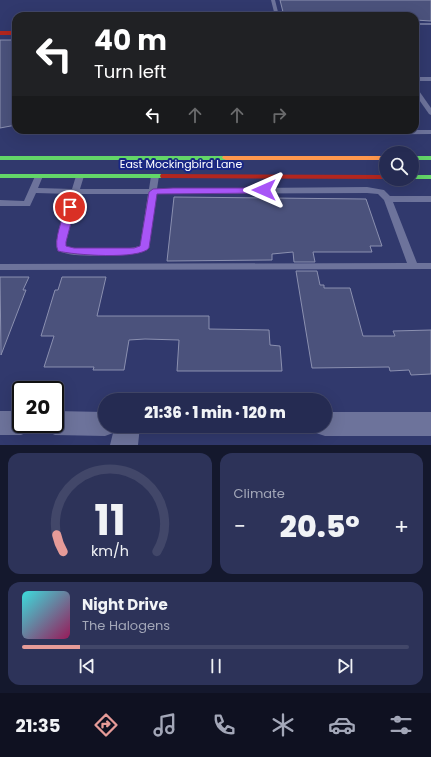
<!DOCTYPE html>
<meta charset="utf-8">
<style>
:root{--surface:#252b52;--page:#2d3359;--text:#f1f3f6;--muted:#a3a7b8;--line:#424769;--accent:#e69b98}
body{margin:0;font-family:Poppins,sans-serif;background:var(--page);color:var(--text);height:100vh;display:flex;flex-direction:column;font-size:15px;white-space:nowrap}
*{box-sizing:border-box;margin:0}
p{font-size:13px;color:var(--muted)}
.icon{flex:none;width:22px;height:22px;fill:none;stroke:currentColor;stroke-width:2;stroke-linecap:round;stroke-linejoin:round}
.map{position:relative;height:445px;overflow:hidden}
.panel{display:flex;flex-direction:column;gap:8px;padding:8px;background:#14182d;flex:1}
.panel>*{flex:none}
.top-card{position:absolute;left:12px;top:12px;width:407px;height:122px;border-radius:12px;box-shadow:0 4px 16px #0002,0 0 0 1px var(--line);background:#202124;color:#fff;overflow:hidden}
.controls{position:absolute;left:379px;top:146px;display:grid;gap:8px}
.controls a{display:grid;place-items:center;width:40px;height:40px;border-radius:50%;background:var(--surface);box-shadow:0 4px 16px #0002,0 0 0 1px var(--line);font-size:20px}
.speed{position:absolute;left:12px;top:381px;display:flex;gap:8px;font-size:20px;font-weight:700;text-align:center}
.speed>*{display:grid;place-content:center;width:52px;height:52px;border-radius:50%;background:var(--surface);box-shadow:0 4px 16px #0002,0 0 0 1px var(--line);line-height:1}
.speed .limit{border:2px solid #111;border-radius:6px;background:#fff;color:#111}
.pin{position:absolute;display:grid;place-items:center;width:34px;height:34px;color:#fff;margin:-17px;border:2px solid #fff;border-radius:50%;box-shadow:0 1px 4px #0007}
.me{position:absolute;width:44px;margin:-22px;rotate:270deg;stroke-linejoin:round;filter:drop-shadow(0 0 3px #0008)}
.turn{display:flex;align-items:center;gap:14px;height:84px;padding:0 16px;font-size:18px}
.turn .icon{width:52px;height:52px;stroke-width:2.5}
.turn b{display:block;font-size:28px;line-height:34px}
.lanes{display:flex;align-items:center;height:38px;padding:0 16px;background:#0003;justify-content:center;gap:20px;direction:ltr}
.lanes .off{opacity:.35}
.big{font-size:30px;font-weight:800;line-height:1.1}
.panel .tile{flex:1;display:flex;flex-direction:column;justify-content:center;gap:6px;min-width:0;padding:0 14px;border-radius:12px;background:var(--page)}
.panel .dial{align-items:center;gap:0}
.dial svg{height:104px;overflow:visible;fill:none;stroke:var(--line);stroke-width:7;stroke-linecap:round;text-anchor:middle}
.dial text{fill:var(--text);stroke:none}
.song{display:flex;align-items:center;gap:12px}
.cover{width:48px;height:48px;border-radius:6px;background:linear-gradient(135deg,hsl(180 70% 55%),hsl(330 70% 35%))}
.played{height:4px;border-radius:2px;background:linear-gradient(90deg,var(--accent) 15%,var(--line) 15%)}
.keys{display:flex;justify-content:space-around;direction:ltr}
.heat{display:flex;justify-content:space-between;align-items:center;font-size:22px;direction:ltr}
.panel .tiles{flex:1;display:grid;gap:8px;grid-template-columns:1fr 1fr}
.tile:last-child{grid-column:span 2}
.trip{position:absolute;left:98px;top:393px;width:234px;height:40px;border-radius:20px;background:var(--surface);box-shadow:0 4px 16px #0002,0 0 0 1px var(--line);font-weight:800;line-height:40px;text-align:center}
.menu{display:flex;height:64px;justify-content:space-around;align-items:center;background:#0f1121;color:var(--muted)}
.menu .icon{width:28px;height:28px}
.menu .active{color:var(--accent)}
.menu b{font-size:18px;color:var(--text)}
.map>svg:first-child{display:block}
.building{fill:#4b527c;stroke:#8b90b0}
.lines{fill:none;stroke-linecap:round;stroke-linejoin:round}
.lane{fill:#6d739b;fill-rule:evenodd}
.street{fill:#6d739b;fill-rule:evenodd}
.fast{fill:#63d668;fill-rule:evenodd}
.slow{fill:#ff974d;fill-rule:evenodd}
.jam{fill:#b3261e;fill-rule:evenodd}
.route{fill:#a855f7;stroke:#6d37a1}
.labels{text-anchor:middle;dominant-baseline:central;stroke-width:4;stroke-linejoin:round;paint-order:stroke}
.street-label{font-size:11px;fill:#fff;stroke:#182686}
</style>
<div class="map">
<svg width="431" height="445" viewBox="0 0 431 445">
<rect width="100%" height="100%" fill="#31396d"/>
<g class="building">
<polygon points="280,0 431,0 431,21 415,20 415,16 284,16"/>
<polygon points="0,40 16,40 16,125 0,128"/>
<polygon points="174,197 366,199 382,246 370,246 372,252 313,252 315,262 294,262 293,252 272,254 272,260 167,261"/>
<polygon points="296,271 317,271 320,285 324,285 324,288 350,288 363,336 395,336 393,331 431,330 431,374 411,375 409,370 390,371 389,367 312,368"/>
<polygon points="0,277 29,277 23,290 26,290 1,355"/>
<polygon points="62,277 106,277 97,316 209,316 209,329 269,330 270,345 280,346 282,371 177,371 179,340 145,339 129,340 124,370 93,370 94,367 44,367 54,336 41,336 55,290 58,290"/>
</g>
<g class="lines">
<g class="lane">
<polygon points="271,0 275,0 279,16 275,16"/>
<rect x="415" y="23" width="16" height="2"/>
<rect x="415" y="77" width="16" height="4"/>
<polygon points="415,87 417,88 431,108 431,115 429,114 415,94"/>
<polygon points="311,130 431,130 431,134 326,135"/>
<path d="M36,174H39L43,176L38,188L72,189L76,176L80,174L84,176L80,189H149L151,176L155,174L159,176L157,189L367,187L384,190L390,196H431V202H393L417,263H431V269L0,270V264L407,263L384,200L378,194L367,193L156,194L147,250C132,254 67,261 57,249L56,242L71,194L36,193L30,206H0V200L24,201ZM79,194H148L140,246C117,252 90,250 66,247V242Z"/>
</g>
<g class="street">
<polygon points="0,411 21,411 21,424 34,424 30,431 21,435 0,435"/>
<polygon points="55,411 105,412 105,426 140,426 138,445 110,445 113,433 105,436 55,435 46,431 42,424 55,424"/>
<polygon points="325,412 431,412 431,436 325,436 316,433 313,426 325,426"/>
</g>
<g class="fast">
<polygon points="0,156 226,156 230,158 226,160 0,160"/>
<rect x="412" y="156" width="19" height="4"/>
<polygon points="0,174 164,174 168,176 164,178 0,178"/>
<polygon points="412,175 431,175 431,179 410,179 412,179"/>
</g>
<polygon class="slow" points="223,156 386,156 386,160 226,160 222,158"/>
<g class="jam">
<rect x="0" y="31" width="16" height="4"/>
<polygon points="161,174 386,175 386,179 388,179 386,179 164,178 161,178 160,176"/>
</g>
</g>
<path class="route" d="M173,188H264L268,190L264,193L157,194L149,248C140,260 73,255 58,251C53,241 63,217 66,207L70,204L75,207L66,242V246L74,248H134L140,246L149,192L153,189Z"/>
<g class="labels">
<g class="street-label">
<text x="181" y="164">East Mockingbird Lane</text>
</g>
</g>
</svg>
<div class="controls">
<a><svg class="icon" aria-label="search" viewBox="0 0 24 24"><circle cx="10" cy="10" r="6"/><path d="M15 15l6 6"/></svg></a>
</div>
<div class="speed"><div class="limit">20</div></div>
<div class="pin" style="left:70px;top:207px;background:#d93025"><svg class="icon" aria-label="arrive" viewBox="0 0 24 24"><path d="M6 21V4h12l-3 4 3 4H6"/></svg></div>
<svg class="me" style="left:264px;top:190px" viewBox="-20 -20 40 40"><path d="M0-17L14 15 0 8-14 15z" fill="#a855f7" stroke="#fff" stroke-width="4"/></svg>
<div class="trip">21:36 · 1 min · 120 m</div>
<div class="top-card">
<div class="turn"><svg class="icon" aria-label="left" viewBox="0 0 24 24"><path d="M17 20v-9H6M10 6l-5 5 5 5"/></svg><div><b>40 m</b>Turn left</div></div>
<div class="lanes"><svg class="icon" aria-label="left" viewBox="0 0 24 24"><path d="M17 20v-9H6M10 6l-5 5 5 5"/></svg><svg class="icon off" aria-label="ahead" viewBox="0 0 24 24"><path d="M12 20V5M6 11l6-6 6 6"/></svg><svg class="icon off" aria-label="ahead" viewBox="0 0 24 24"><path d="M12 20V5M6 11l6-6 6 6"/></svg><svg class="icon off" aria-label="right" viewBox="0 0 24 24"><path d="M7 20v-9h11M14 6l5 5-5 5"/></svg></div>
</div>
</div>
<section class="panel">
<div class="tiles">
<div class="tile dial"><svg viewBox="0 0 100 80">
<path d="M14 69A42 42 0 1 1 86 69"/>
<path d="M14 69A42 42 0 0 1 9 56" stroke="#e69b98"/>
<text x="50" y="56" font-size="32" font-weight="700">11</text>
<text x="50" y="72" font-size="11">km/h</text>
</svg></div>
<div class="tile"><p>Climate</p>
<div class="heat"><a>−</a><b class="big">20.5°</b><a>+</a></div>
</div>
<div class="tile">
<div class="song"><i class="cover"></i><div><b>Night Drive</b><p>The Halogens</p></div></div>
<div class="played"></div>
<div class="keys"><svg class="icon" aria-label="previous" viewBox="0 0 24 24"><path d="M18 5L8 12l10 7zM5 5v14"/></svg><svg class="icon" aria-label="pause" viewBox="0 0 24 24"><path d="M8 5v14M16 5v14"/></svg><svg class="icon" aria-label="next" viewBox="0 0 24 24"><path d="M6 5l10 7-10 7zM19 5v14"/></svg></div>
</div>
</div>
</section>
<nav class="menu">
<b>21:35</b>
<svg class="icon active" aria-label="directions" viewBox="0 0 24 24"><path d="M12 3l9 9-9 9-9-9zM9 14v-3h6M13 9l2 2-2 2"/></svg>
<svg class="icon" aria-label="music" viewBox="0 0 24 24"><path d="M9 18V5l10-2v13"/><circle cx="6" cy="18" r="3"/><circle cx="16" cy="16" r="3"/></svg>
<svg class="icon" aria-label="phone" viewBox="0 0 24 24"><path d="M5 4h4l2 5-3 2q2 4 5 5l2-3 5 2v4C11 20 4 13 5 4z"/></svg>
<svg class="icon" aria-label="climate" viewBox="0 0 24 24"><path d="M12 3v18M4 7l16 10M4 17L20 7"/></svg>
<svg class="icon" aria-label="car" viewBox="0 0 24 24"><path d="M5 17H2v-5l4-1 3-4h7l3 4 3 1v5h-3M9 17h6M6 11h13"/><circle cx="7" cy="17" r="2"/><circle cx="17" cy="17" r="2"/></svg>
<svg class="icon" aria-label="filters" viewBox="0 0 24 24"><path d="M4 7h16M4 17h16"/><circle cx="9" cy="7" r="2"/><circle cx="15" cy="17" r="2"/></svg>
</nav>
